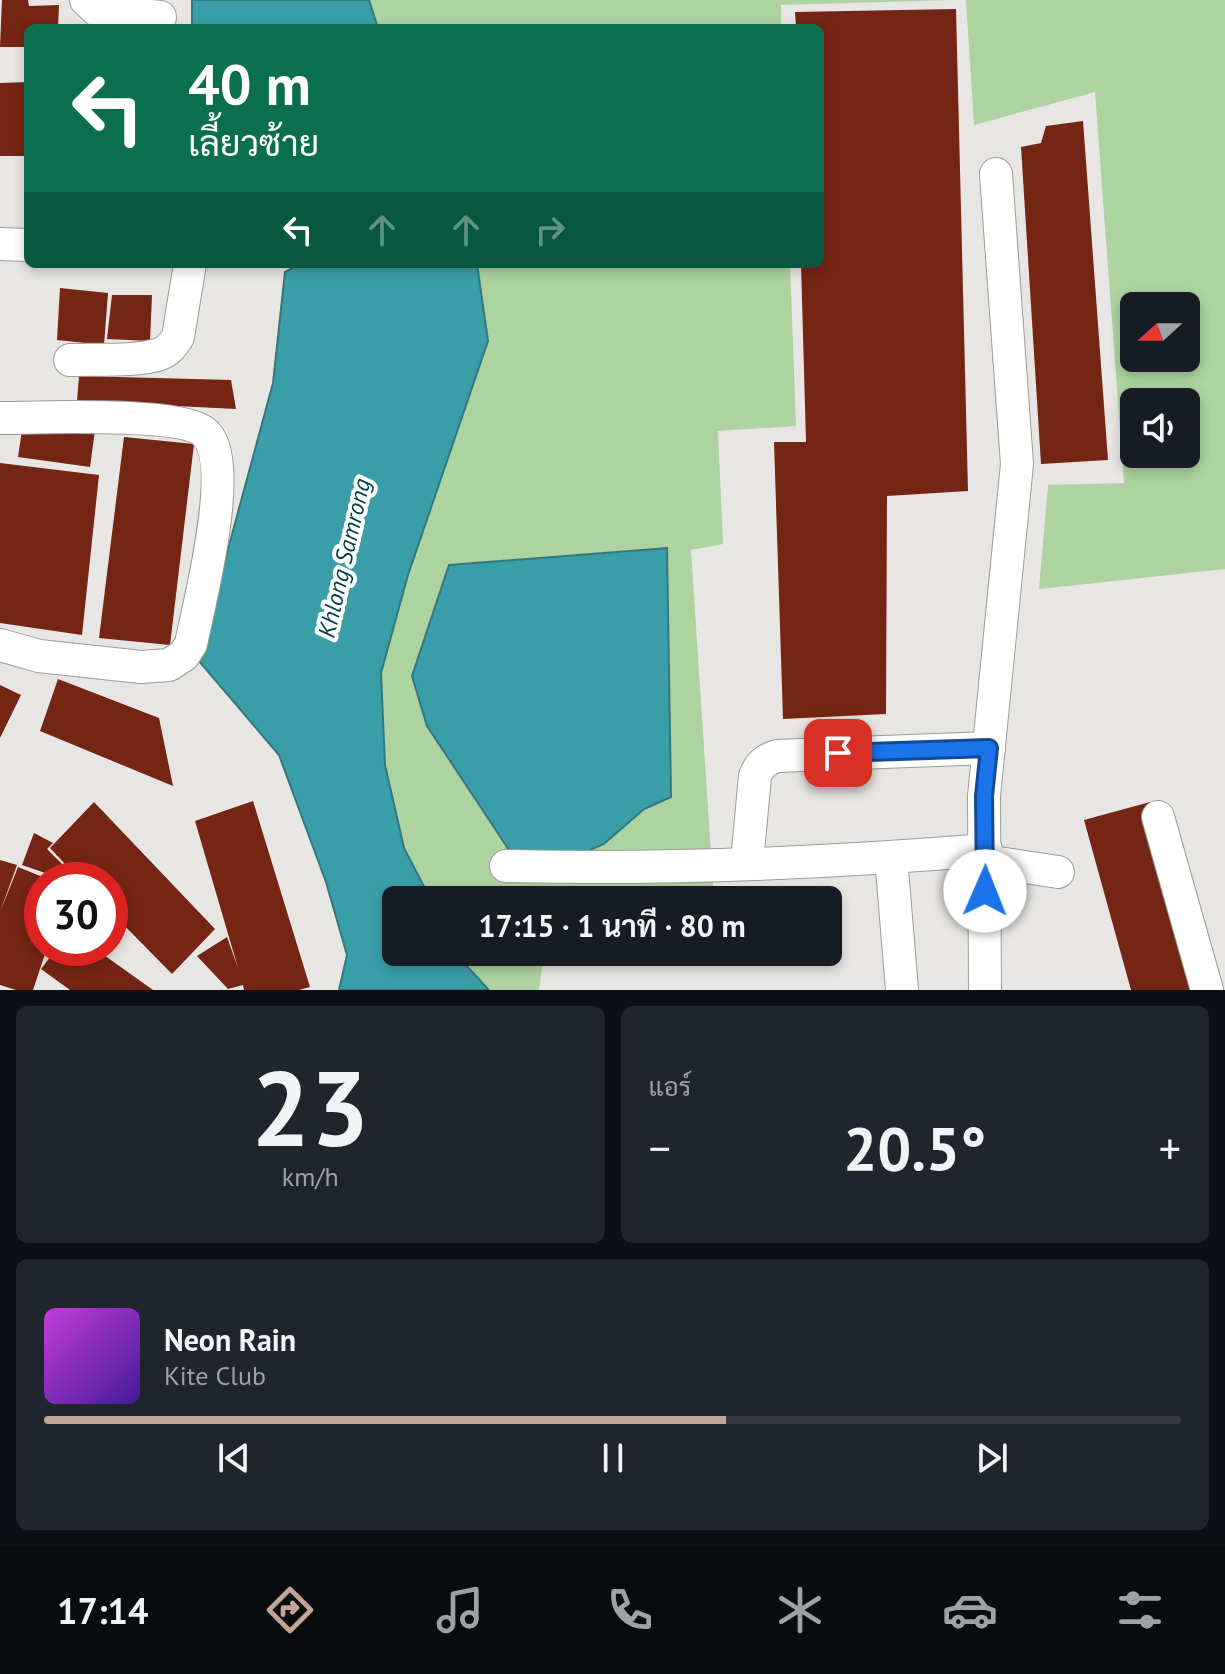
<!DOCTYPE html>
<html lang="th">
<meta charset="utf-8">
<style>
:root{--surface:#171b24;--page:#20242c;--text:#f1f3f6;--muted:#9ea1a6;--line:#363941;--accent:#c4a596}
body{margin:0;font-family:"PT Sans",Sarabun,sans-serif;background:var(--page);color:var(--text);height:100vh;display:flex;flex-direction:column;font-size:30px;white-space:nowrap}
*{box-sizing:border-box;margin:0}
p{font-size:26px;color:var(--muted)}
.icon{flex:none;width:44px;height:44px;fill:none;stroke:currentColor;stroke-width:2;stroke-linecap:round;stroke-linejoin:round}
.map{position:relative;height:990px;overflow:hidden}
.sheet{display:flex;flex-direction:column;gap:16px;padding:16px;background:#0d0f14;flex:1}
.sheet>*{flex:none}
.banner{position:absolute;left:24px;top:24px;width:800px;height:244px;border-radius:12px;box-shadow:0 4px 12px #0003;background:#0b6e4f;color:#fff;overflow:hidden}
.needle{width:52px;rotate:249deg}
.controls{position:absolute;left:1120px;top:292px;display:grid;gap:16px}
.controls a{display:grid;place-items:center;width:80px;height:80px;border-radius:12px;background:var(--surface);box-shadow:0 4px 12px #0003;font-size:40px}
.speed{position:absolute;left:24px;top:862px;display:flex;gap:16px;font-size:40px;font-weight:700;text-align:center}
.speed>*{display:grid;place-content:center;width:104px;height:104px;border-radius:50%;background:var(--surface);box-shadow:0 4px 12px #0003;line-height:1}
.speed .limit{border:12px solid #d22;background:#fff;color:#111}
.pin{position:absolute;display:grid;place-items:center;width:68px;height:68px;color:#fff;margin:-34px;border-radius:16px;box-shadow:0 4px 12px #0006}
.me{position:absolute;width:88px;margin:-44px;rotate:1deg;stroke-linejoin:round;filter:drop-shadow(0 0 6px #0008)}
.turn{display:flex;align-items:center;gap:28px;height:168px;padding:0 32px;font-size:36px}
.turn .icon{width:104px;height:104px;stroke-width:2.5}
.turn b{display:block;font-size:56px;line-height:68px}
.lanes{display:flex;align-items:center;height:76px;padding:0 32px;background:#0003;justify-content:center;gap:40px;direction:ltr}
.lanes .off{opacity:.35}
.big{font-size:60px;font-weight:700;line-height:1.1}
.sheet .widget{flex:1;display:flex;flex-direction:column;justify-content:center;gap:12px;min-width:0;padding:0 28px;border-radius:12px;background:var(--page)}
.sheet .dial{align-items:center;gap:0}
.dial b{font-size:104px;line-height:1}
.song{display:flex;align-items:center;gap:24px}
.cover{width:96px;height:96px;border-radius:12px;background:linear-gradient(135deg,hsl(290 70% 55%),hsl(260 70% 35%))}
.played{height:8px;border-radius:4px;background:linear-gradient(90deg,var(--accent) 60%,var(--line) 60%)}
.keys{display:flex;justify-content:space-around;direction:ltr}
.heat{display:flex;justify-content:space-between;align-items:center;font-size:44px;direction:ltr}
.sheet .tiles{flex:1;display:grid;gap:16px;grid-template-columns:1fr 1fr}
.widget:last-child{grid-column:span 2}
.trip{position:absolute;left:382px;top:886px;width:460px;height:80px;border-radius:12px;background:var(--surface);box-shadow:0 4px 12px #0003;font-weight:700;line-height:80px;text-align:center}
.tab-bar{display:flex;height:128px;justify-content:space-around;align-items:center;background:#090b0e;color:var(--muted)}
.tab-bar .icon{width:56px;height:56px}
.tab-bar .on{color:var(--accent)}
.tab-bar b{font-size:36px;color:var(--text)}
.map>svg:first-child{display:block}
.green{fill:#acd3a0;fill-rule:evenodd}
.water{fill:#3a9ea8;stroke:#32787e;stroke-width:2}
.building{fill:#742514}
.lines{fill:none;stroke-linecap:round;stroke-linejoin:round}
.minor-casing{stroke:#9e9c99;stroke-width:34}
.minor{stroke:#fff;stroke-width:32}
.route-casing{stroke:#114b97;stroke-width:20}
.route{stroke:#1a73e8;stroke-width:14}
.labels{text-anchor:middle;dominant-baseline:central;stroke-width:8;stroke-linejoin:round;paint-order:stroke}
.water-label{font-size:24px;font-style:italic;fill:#003e44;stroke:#fff}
</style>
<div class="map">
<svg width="1225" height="990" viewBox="0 0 1225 990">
<rect width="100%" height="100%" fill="#e7e6e2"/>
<g class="green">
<polygon points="369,0 952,0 781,5 781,28 378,28"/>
<path d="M966,0H1225V569L1039,589L1048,485L1124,483L1095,92L974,125ZM1134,306H1186V358H1134ZM1186,402V454H1134V402Z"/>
<polygon points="477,264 790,264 796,426 718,431 723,544 691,550 714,900 431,900 404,848 385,765 381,673 408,575 488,341"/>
<polygon points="458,952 544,952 539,990 489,990 462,961"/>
</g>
<g class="water">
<polygon points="192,0 369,0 378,28 192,28"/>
<polygon points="300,264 477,264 488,341 408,575 381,673 385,765 404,848 431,900 396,900 396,952 458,952 462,961 489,990 339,990 347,955 326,882 279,755 198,660 273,383 285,272"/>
<polygon points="667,548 671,797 644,809 604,844 571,858 515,859 427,726 412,676 449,565"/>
</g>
<g class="building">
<polygon points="2,0 28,0 29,6 59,5 58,28 28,28 28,47 0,47"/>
<polygon points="956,9 968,491 887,496 886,714 783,719 774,442 806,442 801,264 820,264 820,28 796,28 795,12"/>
<polygon points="28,82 28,156 0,156 0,83"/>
<polygon points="1083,121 1108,460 1041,464 1021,147 1041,143 1046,126"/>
<polygon points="60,288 108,293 104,345 57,340"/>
<polygon points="112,295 152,295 150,341 107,339"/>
<polygon points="79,376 231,380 236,409 77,401"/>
<polygon points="22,430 95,430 90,467 18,457"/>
<polygon points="124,437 194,444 170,645 99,638"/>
<polygon points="0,463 99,475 82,635 0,623"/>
<polygon points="58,679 159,718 173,786 40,731"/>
<polygon points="0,685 21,695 0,738"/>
<polygon points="253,801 310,987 299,990 244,990 243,985 228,989 197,956 227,937 238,968 195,821"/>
<polygon points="94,802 215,929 172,974 110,911 110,880 80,880 50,848"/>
<polygon points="1150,802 1202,990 1131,990 1084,820"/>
<polygon points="34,833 53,843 47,849 69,871 66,880 22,865"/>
<polygon points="0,860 17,865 0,912 18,867 50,880 42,880 42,948 47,948 33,990 16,990 0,985"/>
<polygon points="57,948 94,948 153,990 70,990 41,969"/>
</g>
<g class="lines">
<defs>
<g id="minor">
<polyline points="86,0 98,11 160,17"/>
<polyline points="0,244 28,245"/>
<path d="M70,360C96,359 136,362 160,354C169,351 173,344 178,337L190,264"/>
<path d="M0,418C37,418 185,411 206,434C236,465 199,603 191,644L184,655L169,665L141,667L39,656L0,645"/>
<polyline points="1158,817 1207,990"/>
<polyline points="891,857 902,990"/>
<polyline points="985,861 1058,872"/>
<path d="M747,862L755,776C760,764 765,760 777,756L989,748"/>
<path d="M506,866C666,870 826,863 986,850"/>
<polyline points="985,990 984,796 1017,464 996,174"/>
</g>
</defs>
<use href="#minor" class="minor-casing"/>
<use href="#minor" class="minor"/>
</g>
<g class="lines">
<defs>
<polyline id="route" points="838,753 989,748 984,796 985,891"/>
</defs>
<use href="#route" class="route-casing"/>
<use href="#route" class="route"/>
</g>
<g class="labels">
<g class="water-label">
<text transform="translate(344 558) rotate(-77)">Khlong Samrong</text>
</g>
</g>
</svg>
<div class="controls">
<a><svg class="needle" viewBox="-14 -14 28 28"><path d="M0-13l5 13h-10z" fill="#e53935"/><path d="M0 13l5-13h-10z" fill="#9ea1a6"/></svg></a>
<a><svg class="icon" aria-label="sound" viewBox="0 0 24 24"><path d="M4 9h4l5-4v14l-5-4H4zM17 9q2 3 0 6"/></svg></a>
</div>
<div class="speed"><div class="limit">30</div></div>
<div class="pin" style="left:838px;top:753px;background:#d93025"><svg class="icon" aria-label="arrive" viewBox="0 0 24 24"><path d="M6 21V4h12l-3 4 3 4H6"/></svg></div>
<svg class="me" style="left:985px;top:891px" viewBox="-20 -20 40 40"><circle r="19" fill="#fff"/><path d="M0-13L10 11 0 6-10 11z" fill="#1a73e8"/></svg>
<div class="trip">17:15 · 1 นาที · 80 m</div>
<div class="banner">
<div class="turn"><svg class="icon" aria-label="left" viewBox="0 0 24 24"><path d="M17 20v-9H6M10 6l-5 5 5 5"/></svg><div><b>40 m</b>เลี้ยวซ้าย</div></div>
<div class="lanes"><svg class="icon" aria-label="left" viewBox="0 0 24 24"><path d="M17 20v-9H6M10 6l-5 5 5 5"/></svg><svg class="icon off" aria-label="ahead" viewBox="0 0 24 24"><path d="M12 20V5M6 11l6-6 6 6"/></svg><svg class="icon off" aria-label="ahead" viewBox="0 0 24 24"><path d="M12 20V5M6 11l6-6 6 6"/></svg><svg class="icon off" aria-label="right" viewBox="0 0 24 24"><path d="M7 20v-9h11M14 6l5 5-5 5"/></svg></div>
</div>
</div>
<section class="sheet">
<div class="tiles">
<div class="widget dial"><b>23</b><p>km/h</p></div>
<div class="widget"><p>แอร์</p>
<div class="heat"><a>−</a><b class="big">20.5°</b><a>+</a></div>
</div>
<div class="widget">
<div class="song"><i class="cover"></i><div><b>Neon Rain</b><p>Kite Club</p></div></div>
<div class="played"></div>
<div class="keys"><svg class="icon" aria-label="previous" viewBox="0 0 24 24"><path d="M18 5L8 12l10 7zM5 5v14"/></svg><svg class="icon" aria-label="pause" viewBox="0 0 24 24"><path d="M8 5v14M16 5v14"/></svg><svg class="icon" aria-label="next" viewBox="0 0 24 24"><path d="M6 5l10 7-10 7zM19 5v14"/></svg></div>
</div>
</div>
</section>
<nav class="tab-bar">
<b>17:14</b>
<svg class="icon on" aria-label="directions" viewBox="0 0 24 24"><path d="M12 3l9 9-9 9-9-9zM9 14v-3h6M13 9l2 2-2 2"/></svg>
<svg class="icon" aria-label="music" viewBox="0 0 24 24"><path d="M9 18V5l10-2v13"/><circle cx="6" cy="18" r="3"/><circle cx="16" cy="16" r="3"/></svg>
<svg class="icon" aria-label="phone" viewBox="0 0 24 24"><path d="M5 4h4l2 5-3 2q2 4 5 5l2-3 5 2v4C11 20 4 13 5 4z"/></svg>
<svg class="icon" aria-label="climate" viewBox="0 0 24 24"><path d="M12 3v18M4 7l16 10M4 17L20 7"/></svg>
<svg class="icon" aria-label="car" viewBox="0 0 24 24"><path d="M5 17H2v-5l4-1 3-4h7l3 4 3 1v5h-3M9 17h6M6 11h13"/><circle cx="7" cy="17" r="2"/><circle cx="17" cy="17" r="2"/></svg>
<svg class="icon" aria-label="filters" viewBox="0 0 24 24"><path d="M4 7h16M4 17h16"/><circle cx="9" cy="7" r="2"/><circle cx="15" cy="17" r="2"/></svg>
</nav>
